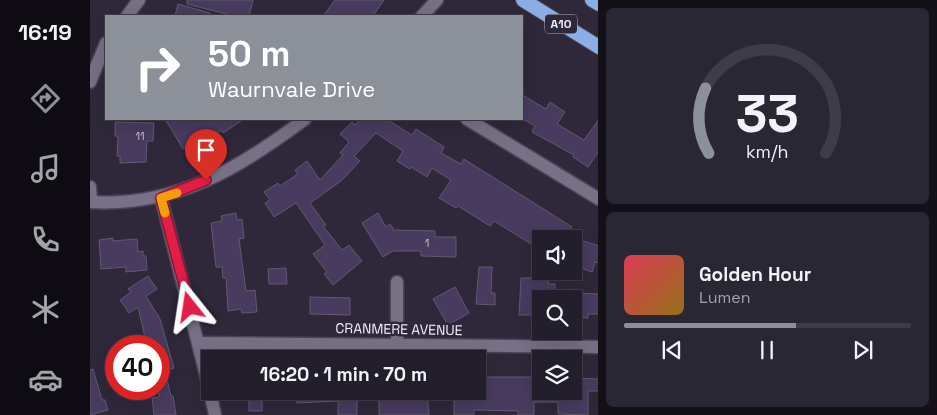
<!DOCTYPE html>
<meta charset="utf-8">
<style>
:root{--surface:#221e2c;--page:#2a2734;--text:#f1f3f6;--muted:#a2a2a9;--line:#3f3c48;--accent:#8c9099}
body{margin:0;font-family:"Space Grotesk",sans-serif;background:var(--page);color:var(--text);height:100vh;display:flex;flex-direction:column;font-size:19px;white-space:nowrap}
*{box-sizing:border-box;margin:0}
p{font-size:16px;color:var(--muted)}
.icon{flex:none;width:28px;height:28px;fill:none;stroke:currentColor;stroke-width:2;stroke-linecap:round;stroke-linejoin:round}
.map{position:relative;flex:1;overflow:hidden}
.details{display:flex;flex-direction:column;gap:8px;padding:8px;background:#131018;width:339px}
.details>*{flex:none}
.hud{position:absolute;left:15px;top:15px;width:418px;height:105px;border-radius:0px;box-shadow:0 5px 20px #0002,0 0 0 1px var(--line);background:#8c9099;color:#fff;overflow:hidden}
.tools{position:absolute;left:442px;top:230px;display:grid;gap:10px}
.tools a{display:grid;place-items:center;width:50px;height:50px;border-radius:0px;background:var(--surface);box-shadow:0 5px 20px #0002,0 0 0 1px var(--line);font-size:25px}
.speed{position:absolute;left:15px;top:335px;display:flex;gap:10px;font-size:25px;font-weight:700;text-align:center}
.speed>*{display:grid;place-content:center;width:65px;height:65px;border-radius:50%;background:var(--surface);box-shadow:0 5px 20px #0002,0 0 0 1px var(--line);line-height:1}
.speed .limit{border:8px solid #d22;background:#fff;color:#111}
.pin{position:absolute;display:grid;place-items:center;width:42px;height:42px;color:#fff;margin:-51px -21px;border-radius:50% 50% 50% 0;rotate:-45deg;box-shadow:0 0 5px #0007}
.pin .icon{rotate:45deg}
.me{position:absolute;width:55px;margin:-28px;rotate:345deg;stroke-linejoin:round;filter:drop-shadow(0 0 4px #0008)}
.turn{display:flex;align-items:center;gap:18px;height:105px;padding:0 20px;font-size:22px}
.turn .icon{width:65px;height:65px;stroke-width:2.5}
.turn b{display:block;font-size:35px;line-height:42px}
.details .widget{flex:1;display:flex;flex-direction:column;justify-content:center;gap:8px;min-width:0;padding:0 18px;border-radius:8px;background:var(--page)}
.details .dial{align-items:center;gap:0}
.dial svg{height:130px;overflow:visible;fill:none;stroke:var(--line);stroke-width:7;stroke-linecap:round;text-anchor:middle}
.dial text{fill:var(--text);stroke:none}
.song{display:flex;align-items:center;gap:15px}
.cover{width:60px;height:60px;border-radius:8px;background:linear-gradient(135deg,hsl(350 70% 55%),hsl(40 70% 35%))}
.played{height:5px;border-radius:2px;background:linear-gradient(90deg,var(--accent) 60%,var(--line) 60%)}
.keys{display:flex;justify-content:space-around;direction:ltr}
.trip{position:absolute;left:111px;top:350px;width:285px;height:50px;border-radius:0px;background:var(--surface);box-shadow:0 5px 20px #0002,0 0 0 1px var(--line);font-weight:700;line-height:50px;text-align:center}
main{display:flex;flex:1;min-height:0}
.tabs{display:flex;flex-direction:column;width:90px;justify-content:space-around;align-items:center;background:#0e0c12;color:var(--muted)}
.tabs .icon{width:35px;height:35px}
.tabs .on{color:var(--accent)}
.tabs b{font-size:22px;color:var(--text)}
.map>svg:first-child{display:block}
.building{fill:#483b5f;stroke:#605a6f}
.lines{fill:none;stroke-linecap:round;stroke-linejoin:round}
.minor-casing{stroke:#4a4555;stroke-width:15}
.tertiary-casing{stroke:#4a4555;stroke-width:15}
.trunk-casing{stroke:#4a4555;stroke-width:16}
.minor{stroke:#777086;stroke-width:12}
.tertiary{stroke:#777086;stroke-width:12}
.trunk{stroke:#8caee6;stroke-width:14}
.route-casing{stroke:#92132f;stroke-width:12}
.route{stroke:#e11d48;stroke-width:9}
.slow{stroke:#f59e0b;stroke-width:9}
.labels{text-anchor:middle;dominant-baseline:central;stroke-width:5;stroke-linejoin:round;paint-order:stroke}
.number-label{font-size:11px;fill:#c5bfd2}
.shield{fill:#2e283a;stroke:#b5b0bf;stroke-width:1}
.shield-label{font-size:12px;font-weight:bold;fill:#efebf8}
.street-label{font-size:14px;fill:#efebf8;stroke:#2e283a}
</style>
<main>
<nav class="tabs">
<b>16:19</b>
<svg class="icon on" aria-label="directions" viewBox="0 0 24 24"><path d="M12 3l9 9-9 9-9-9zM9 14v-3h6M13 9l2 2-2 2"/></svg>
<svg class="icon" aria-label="music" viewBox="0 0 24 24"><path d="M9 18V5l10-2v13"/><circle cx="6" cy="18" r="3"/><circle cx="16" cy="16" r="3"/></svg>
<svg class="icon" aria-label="phone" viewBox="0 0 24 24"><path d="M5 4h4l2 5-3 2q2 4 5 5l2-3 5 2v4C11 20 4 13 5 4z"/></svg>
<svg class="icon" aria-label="climate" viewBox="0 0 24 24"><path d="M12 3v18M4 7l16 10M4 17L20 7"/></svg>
<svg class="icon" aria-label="car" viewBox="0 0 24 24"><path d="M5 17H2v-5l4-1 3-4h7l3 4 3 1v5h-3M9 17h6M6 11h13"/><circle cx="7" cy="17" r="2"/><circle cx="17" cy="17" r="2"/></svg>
</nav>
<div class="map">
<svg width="509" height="415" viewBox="0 0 509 415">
<rect width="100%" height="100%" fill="#2e283a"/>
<g class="building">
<polygon points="97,0 163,0 159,16 144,16 97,4"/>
<polygon points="245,0 294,0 283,16 233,16"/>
<polygon points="88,4 120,13 120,16 85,16"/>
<polygon points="431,94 456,109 460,102 475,112 467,124 494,140 509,119 509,151 498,167 483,157 484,155 442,132 445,126 431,118"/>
<polygon points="75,119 154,119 133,133 132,130 112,141 110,138 93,149"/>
<polygon points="271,119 296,119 322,135 326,129 354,147 351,153 371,164 374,159 482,227 474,239 451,239 451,250 404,221 400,226 368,206 366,208 349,198 361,180 342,168 337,177 321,167 320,169 307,161 313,151 286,133 264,156 270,161 251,181 220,203 236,225 233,226 252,250 259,245 272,261 243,285 234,274 237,272 223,254 235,245 206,203 184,217 175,203 180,200 174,192 188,183 190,186 208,174 205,170 217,161 230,180 253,155 250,153 259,142 250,134 262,122 265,125"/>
<polygon points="25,122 64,123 63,141 57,141 56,162 30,163 30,156 27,156 28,136 25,136"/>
<polygon points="146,213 147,220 152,219 154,238 149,239 156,291 165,290 167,312 152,313 151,309 138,311 136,278 133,278 132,267 126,267 121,223 132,221 131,216"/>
<polygon points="288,213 296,227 300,224 304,230 345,231 345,237 366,237 366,257 331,256 331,251 303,251 293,257 272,223"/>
<polygon points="23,238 23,241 47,239 48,252 53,251 53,256 56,256 57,270 36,272 36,267 11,269 9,240"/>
<polygon points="484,238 509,246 509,263 505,262 502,272 486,266 490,260 484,257"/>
<polygon points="389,267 402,267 401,293 405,293 405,305 386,304"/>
<polygon points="196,268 197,284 179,284 178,269"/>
<polygon points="58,276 67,289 56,296 70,319 84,368 75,371 81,396 83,396 86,415 64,415 62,398 69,397 69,346 57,346 48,307 39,313 30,300 41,292 38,289"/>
<polygon points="431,278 458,278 458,284 465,284 465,297 451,296 450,315 429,315"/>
<polygon points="365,287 379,313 358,325 343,299"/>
<polygon points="484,293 509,294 509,314 498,314 498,318 484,317"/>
<polygon points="220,297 260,298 260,315 220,314"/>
<polygon points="3,369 12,400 15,400 18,410 0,415 0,370"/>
<polygon points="391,377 446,377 446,385 451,385 451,391 484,391 484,378 509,379 509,391 498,391 498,415 468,414 468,402 444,402 444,415 428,415 428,411 384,410 384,415 364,415 364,391 391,391"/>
<polygon points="207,391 267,391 267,415 248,415 248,401 207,403"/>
<polygon points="289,391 309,391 309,395 337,392 339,415 289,415"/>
<rect x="159" y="394" width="13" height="17"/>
</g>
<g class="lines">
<defs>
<g id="minor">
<polyline points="37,16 49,0"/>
<polyline points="0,82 16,43"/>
<polyline points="377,119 509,199"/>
<polyline points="0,187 1,202"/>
<polyline points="307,282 307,344"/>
<polyline points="110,343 509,347"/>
</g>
<g id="tertiary">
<polyline points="332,16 347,0"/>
<polyline points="71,198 120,391"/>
<path d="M0,202C86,207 148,169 215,119"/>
<polyline points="120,391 125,415"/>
</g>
<g id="trunk">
<polyline points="433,0 509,47"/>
<polyline points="502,0 509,4"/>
</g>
</defs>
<use href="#minor" class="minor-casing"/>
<use href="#tertiary" class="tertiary-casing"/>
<use href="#trunk" class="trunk-casing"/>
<use href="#minor" class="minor"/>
<use href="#tertiary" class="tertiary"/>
<use href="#trunk" class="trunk"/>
</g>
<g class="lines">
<defs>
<polyline id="route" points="100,307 71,198 116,180"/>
</defs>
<use href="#route" class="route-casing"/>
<use href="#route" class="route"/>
<polyline class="slow" points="75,213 71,198 87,193"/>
</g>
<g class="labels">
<g class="number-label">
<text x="50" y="136">11</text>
<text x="337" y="243">1</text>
</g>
<rect class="shield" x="455" y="14.5" width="32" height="19" rx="4"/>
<g class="shield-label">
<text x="471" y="24">A10</text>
</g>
<g class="street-label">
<text transform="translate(309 329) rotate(1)">CRANMERE AVENUE</text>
</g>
</g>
</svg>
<div class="tools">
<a><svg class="icon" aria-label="sound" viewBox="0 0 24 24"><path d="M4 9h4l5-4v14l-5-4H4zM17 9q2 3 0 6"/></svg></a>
<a><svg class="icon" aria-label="search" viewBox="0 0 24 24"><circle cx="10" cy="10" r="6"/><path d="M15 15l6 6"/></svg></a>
<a><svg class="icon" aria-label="layers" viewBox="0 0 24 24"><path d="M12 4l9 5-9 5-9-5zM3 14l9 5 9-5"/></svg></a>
</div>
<div class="speed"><div class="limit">40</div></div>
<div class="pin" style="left:116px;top:180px;background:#d93025"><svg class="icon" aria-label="arrive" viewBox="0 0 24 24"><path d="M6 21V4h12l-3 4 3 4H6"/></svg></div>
<svg class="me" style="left:100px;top:307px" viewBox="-20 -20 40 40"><path d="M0-17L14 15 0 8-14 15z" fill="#e11d48" stroke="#fff" stroke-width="4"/></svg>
<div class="trip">16:20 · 1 min · 70 m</div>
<div class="hud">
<div class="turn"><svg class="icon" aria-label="right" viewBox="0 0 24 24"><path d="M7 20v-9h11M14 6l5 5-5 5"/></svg><div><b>50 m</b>Waurnvale Drive</div></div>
</div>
</div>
<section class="details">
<div class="widget dial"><svg viewBox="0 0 100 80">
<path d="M14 69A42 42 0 1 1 86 69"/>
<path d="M14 69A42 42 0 0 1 12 29" stroke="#8c9099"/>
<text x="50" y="56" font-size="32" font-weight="700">33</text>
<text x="50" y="72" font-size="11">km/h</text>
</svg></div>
<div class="widget">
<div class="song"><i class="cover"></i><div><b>Golden Hour</b><p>Lumen</p></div></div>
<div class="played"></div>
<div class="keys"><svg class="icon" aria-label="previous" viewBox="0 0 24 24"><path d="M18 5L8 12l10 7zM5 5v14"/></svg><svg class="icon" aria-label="pause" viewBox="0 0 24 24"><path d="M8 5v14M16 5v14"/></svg><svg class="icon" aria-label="next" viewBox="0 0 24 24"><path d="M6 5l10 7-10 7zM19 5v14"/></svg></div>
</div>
</section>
</main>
